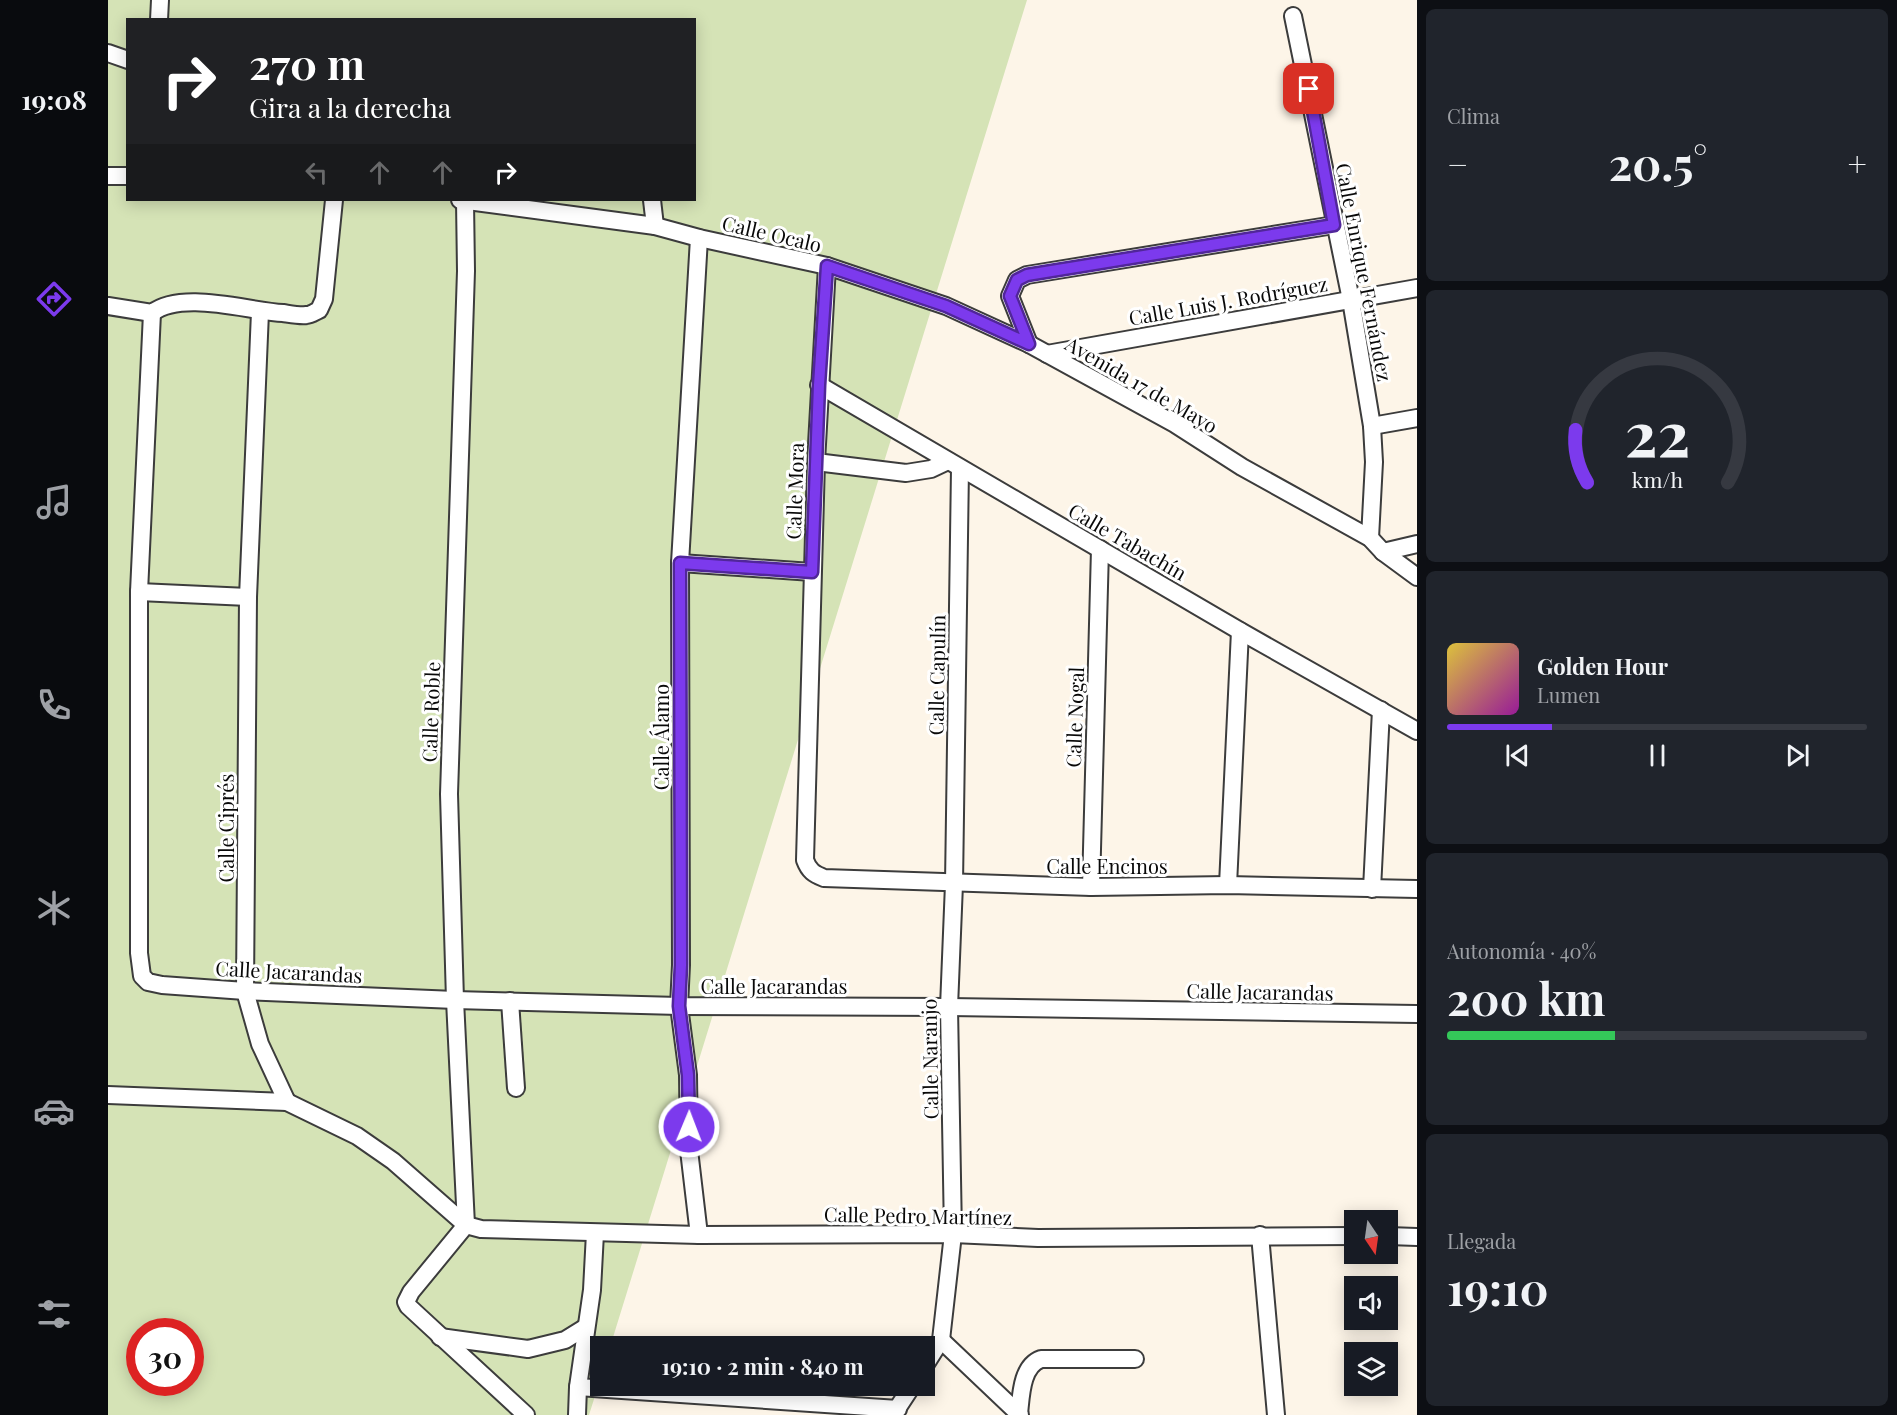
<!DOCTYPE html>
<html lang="es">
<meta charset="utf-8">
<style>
:root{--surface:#171b24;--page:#20242c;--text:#f1f3f6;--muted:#9ea1a6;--line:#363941;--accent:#7c3aed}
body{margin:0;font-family:"Playfair Display",serif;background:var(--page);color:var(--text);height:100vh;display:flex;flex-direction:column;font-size:22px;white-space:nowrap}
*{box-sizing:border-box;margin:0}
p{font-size:20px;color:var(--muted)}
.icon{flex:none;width:33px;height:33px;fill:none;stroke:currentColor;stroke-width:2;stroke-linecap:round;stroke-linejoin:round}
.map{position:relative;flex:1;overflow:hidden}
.side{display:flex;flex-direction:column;gap:9px;padding:9px;background:#0d0f14;width:480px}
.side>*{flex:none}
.guide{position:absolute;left:18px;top:18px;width:570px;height:183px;border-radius:0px;box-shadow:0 3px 15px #0003;background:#202124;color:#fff;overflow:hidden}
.needle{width:39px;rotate:167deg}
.buttons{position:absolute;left:1236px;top:1210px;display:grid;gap:12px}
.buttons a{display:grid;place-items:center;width:54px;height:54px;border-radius:0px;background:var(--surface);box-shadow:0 3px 15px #0003;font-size:30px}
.speed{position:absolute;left:18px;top:1318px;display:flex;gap:12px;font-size:30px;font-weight:700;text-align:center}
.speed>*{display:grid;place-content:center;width:78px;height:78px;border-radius:50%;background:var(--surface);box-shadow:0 3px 15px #0003;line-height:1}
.speed .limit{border:9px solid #d22;background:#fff;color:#111}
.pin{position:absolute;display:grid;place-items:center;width:51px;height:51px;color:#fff;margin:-26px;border-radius:12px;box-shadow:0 3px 9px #0006}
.me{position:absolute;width:66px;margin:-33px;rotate:1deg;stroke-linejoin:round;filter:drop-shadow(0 0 4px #0008)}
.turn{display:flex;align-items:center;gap:21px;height:126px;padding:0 24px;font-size:27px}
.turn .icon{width:78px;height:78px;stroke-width:2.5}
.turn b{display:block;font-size:42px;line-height:51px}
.lanes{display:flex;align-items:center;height:57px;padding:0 24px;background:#0003;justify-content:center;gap:30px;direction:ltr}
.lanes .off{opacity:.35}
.big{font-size:45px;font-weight:700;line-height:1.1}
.side .tile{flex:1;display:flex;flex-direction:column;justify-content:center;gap:9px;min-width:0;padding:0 21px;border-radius:9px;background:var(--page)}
.side .dial{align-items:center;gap:0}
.dial svg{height:156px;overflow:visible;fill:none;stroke:var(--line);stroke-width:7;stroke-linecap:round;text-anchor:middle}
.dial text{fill:var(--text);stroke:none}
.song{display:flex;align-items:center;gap:18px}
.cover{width:72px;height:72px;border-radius:9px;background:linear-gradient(135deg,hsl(50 70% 55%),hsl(300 70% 35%))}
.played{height:6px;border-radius:3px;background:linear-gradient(90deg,var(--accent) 25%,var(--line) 25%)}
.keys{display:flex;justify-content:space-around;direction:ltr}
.heat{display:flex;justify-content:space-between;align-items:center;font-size:33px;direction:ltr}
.charge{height:9px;border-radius:4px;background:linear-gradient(90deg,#34c759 40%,var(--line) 0)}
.trip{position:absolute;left:482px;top:1336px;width:345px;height:60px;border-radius:0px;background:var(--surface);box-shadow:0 3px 15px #0003;font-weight:700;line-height:60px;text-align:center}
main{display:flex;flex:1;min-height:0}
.menu{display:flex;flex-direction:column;width:108px;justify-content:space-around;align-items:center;background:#090b0e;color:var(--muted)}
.menu .icon{width:42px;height:42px}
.menu .active{color:var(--accent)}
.menu b{font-size:27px;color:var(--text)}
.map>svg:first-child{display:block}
.green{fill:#d5e3b6;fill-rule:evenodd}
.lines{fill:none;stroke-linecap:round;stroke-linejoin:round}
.minor-casing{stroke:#3c3c3c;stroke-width:20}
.minor{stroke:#fff;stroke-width:16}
.route-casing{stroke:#51269a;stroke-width:15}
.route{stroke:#7c3aed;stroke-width:10}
.labels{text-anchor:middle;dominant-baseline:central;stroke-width:6;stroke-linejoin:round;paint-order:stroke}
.street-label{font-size:20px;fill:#090909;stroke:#fff}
</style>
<main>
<nav class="menu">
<b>19:08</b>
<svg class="icon active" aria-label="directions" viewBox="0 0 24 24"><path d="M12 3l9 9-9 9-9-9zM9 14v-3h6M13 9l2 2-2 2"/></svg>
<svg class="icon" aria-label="music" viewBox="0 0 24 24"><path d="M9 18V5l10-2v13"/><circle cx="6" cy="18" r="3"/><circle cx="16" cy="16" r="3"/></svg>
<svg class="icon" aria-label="phone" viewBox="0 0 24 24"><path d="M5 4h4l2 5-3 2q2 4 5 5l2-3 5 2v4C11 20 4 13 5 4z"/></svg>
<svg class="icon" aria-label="climate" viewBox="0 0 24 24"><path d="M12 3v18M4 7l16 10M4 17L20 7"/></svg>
<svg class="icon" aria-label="car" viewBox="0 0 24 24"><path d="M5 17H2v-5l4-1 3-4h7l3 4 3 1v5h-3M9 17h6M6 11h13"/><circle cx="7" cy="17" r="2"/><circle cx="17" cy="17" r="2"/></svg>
<svg class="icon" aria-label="filters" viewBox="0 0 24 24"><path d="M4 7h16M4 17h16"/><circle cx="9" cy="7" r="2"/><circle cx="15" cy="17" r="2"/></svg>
</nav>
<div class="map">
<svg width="1309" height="1415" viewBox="0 0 1309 1415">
<rect width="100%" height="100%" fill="#fdf5e8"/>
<path class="green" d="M0,0H919L502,1347H492V1380L481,1415H0ZM20,20H586V200H20ZM32,1332H82V1383H32Z"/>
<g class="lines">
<defs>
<g id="minor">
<polyline points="1185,16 1243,300 1264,426 1266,462 1262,538"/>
<polyline points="51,20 52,0"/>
<polyline points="0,53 20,60"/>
<polyline points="0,176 20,176"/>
<polyline points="352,200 547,226 591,238 719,266 838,306 921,344 1067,424 1134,467 1262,538 1275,552 1309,577"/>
<polyline points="544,200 547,226"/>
<polyline points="357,201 358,271 341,794 347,1000 358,1225 303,1292 298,1302 300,1306 418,1415"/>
<path d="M719,266L708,462L697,860C701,871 706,874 716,878L983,887L1120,885L1309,889"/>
<path d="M0,306L44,313C74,290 139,311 175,313C182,314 192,316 199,315C203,315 208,311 211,310L216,299L226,200"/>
<polyline points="152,312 140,597 137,991 152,1044 179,1102"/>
<polyline points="44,313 31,592 31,953 34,976 40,982 54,985 137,991 347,1000 571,1006 841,1007 1309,1014"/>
<polyline points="921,344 902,296 909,280 919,275 1226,225"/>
<polyline points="939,354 1309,288"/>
<polyline points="711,385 1132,631 1309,731"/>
<polyline points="1264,426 1309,418"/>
<polyline points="708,462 798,473 823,469 840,461"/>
<polyline points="1275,552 1309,544"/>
<polyline points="572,563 704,572"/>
<polyline points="31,592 140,597"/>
<polyline points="1120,885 1132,631"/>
<polyline points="983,887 992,549"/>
<polyline points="1264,889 1273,710"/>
<polyline points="402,1001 408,1088"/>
<polyline points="0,1095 179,1102 249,1136 285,1161 358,1225 373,1229 591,1235 845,1234 930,1238 1246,1236"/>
<polyline points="591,1235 581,1150 580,1075 571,1006 573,965 572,563 591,238"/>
<polyline points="1152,1235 1168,1415"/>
<polyline points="1280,1236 1309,1237"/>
<polyline points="332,1337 420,1349 457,1340 478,1327"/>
<polyline points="833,1340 912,1415"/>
<polyline points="816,1367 833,1340 845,1234 841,1007 846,884 852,468"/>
<polyline points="470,1387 790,1409"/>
<path d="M911,1414C913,1397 913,1366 933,1359H1027"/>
<polyline points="469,1415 470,1387 484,1290 487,1233"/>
<polyline points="785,1415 804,1386"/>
</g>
</defs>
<use href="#minor" class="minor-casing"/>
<use href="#minor" class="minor"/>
</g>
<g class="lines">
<defs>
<polyline id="route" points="581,1127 580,1075 571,1006 573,965 572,563 704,572 711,385 719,266 838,306 921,344 902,296 909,280 919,275 1226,225 1201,89"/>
</defs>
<use href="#route" class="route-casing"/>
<use href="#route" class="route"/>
</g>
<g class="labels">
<g class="street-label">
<text transform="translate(664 233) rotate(13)">Calle Ocalo</text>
<text transform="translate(1257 272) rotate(79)">Calle Enrique Fernández</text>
<text transform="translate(1120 300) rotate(-10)">Calle Luis J. Rodríguez</text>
<text transform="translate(1034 384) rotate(30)">Avenida 17 de Mayo</text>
<text transform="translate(686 491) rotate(-88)">Calle Mora</text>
<text transform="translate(1020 541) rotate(30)">Calle Tabachín</text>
<text transform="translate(828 675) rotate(-89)">Calle Capulín</text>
<text transform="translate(322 712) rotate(-88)">Calle Roble</text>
<text transform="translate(966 717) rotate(-88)">Calle Nogal</text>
<text transform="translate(552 737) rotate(-90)">Calle Álamo</text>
<text transform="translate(117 828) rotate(-90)">Calle Ciprés</text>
<text x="999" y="865">Calle Encinos</text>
<text transform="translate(181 971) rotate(3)">Calle Jacarandas</text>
<text x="666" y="985">Calle Jacarandas</text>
<text transform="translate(1152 991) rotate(1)">Calle Jacarandas</text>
<text transform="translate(821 1059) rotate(-91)">Calle Naranjo</text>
<text transform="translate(810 1215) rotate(1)">Calle Pedro Martínez</text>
</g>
</g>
</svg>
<div class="buttons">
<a><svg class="needle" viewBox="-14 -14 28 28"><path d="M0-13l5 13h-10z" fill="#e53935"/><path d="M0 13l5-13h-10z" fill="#9ea1a6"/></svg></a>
<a><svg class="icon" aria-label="sound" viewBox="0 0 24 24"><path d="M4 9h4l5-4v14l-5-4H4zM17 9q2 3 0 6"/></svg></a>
<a><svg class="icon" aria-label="layers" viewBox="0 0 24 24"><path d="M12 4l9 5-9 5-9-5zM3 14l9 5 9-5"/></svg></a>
</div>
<div class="speed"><div class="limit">30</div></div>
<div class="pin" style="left:1201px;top:89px;background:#d93025"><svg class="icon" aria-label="arrive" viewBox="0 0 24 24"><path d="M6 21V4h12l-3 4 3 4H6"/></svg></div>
<svg class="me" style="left:581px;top:1127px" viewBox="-20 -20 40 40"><circle r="17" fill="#7c3aed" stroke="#fff" stroke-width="3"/><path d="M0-11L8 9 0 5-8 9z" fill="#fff"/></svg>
<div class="trip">19:10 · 2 min · 840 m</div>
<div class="guide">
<div class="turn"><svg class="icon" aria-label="right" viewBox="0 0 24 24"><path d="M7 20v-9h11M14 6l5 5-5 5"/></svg><div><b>270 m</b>Gira a la derecha</div></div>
<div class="lanes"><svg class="icon off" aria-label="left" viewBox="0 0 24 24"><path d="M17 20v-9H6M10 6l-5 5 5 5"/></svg><svg class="icon off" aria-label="ahead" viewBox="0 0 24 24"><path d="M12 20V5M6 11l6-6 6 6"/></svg><svg class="icon off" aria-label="ahead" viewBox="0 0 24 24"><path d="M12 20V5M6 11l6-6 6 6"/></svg><svg class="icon" aria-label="right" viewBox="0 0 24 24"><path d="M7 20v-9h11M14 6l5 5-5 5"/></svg></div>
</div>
</div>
<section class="side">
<div class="tile"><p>Clima</p>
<div class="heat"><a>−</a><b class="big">20.5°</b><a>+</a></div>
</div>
<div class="tile dial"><svg viewBox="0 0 100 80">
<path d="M14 69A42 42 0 1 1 86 69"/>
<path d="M14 69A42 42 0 0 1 8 42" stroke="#7c3aed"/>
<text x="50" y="56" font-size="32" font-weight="700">22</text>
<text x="50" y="72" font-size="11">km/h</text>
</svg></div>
<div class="tile">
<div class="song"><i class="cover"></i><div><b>Golden Hour</b><p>Lumen</p></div></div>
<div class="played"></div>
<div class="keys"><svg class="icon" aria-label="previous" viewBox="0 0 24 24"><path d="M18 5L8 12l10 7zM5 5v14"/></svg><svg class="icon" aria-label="pause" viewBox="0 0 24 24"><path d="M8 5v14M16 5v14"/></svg><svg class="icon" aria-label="next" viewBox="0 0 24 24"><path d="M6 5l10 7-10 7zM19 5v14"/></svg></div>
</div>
<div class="tile"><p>Autonomía · 40%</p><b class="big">200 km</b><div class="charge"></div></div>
<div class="tile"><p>Llegada</p><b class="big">19:10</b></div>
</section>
</main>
